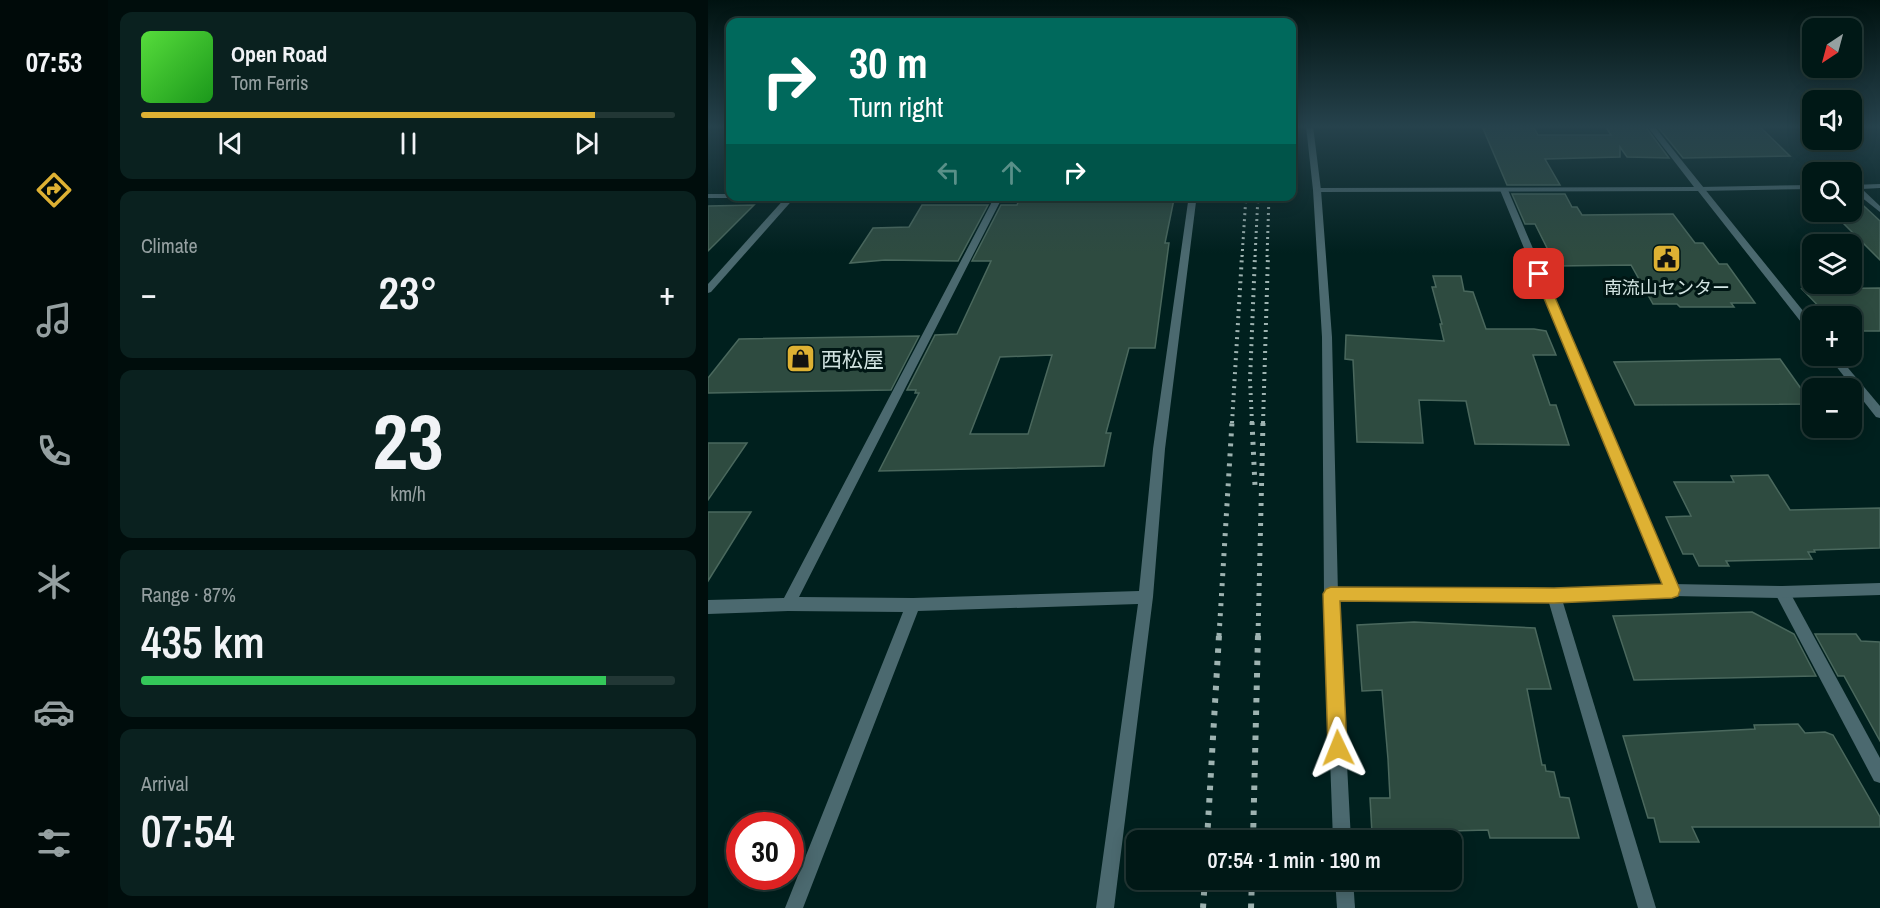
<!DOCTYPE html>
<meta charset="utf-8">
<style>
:root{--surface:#001816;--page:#0a211f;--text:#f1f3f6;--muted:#95a0a1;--line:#223735;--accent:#deb133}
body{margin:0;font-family:"Archivo Narrow","Noto Sans JP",sans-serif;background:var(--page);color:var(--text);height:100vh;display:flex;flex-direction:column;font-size:22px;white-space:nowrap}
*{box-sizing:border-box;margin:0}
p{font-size:20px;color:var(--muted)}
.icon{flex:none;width:33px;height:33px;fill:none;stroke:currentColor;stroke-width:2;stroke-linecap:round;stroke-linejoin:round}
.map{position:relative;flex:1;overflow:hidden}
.drawer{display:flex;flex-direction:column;gap:12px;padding:12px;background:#000d0c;width:600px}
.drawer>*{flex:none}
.top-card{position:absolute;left:18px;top:18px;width:570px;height:183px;border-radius:12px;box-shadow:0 3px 15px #0003,0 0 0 2px var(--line);background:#00695c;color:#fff;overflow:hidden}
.needle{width:39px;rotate:216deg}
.tools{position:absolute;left:1094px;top:18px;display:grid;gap:12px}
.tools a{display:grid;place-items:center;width:60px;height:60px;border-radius:12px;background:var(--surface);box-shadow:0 3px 15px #0003,0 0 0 2px var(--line);font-size:30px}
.speed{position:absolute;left:18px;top:812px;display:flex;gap:12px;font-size:30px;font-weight:700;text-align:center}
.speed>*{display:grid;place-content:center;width:78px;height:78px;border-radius:50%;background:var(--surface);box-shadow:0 3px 15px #0003,0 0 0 2px var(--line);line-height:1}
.speed .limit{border:9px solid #d22;background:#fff;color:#111}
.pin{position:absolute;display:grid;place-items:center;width:51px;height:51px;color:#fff;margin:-26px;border-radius:12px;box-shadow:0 3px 9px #0006}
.me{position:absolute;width:66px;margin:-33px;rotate:358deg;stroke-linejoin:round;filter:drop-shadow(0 0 4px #0008)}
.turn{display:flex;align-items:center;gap:21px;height:126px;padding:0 24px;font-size:27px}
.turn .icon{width:78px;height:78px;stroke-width:2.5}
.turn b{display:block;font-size:42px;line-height:51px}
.lanes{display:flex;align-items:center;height:57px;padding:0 24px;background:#0003;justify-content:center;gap:30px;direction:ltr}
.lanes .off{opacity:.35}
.big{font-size:45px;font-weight:600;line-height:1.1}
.drawer .card{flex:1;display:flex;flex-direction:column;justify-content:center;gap:9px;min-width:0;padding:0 21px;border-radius:12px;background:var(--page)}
.drawer .dial{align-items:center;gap:0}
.dial b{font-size:78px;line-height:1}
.song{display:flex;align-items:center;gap:18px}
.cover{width:72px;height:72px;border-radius:9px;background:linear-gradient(135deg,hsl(110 70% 55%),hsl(120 70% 35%))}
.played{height:6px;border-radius:3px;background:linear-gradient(90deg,var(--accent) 85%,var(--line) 85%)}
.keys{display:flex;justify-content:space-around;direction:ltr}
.heat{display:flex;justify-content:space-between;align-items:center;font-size:33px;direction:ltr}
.charge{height:9px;border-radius:4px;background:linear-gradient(90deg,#34c759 87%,var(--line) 0)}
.trip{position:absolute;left:418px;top:830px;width:336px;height:60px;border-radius:12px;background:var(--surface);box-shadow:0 3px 15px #0003,0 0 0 2px var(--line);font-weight:600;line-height:60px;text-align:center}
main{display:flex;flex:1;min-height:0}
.dock{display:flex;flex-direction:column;width:108px;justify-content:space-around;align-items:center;background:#000a09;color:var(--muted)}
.dock .icon{width:42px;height:42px}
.dock .active{color:var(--accent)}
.dock b{font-size:27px;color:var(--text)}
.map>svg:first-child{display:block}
.building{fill:#2e4b40;stroke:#4a685d;stroke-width:1.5;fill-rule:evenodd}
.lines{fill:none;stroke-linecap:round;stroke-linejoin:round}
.minor{fill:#4b696f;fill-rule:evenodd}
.tertiary{fill:#4b696f;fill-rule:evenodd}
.rail-far3{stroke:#9eb3b1;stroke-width:3;stroke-dasharray:2 4;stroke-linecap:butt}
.rail-far2{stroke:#9eb3b1;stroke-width:4;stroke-dasharray:2 5;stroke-linecap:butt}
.rail-far1{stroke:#9eb3b1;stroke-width:5;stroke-dasharray:3 7;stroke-linecap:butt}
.rail{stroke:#9eb3b1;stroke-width:6;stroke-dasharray:4.5 8;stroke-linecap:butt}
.route{fill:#deb133;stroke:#907321;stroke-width:1.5}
.labels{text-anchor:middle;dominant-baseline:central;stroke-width:6;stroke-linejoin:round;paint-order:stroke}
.far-poi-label{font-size:18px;fill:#d2e4e2;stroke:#001614}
.poi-label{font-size:21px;fill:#d2e4e2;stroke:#001614;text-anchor:start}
</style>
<main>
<nav class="dock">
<b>07:53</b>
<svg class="icon active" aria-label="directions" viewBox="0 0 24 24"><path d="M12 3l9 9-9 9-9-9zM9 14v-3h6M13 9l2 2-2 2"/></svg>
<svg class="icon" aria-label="music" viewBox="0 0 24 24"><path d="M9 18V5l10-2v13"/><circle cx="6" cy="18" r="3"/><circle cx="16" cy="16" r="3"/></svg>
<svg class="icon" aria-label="phone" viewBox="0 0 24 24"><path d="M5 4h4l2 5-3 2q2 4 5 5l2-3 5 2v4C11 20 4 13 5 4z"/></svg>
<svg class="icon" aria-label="climate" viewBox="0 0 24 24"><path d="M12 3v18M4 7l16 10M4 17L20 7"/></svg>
<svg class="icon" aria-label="car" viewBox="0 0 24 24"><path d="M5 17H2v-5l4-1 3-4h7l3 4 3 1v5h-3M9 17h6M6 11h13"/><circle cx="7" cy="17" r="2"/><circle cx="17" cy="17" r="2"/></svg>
<svg class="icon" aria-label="filters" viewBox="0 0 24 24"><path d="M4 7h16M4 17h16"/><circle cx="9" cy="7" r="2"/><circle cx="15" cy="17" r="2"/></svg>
</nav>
<section class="drawer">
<div class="card">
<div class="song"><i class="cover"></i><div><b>Open Road</b><p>Tom Ferris</p></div></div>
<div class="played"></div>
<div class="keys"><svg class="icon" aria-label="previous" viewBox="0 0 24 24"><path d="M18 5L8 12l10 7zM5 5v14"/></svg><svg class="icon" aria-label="pause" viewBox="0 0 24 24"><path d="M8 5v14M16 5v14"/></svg><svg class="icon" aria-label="next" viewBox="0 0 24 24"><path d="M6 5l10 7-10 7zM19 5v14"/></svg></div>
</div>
<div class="card"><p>Climate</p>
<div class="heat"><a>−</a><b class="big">23°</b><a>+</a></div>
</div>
<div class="card dial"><b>23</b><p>km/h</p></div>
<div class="card"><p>Range · 87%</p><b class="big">435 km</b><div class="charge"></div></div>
<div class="card"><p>Arrival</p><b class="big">07:54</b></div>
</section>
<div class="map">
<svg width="1172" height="908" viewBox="0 0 1172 908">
<rect width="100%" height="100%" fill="#00201e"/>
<g class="building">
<polygon points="774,126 825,126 830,135 903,135 897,126 937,126 961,158 919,157 912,147 912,157 837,159 852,185 799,185"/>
<polygon points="949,126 1051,126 1082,156 975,158"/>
<polygon points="804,194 857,194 864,207 869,207 874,215 965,214 987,243 995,243 1011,264 1019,264 1047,303 1023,303 1026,307 972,307 969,304 945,304 923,265 848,266 827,224 817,224"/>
<polygon points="1143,194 1172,221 1172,260 1124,212 1143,212"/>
<path d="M466,199L457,243H461L447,348H421L398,433H403L396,466L171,471L211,393H207L208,390H199L227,335L249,334L283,261H264L293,205H309L311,200ZM344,355L320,434H262L292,357Z"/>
<polygon points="46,205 0,251 0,206"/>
<polygon points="214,205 280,205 250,261 177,260 142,263 165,228 201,227"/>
<polygon points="725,276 753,276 756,291 765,292 778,329 826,329 838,331 848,355 825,355 842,405 848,405 861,445 767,444 758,401 711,400 715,443 649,442 645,360 637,359 638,335 736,341 732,324 734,324 724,287 728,287"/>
<polygon points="1172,288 1172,331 1143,331 1143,316 1120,316 1094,289"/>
<polygon points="211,336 183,390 0,393 0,378 31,339"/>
<polygon points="1072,359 1104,404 927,405 906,362"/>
<polygon points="0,443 39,443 0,500"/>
<polygon points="1060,475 1082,510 1172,508 1172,548 1106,550 1107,552 1100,552 1104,559 1018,561 1021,566 991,566 985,554 975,554 958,517 983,516 966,482 1026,482 1023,476"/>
<polygon points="0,512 43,512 0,581"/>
<polygon points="1044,612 1086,634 1108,676 926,680 905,616"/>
<polygon points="706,622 827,628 843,689 819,689 834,765 837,765 838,771 846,772 852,797 861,798 871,838 782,838 780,830 664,833 662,798 682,798 680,759 674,690 654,691 649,625"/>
<polygon points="1107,634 1148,634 1153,641 1172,642 1172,741 1136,676 1130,676"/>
<polygon points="1090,724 1097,733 1117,732 1125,735 1172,817 1172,827 984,827 991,842 952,842 946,818 940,818 915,736 1047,729 1046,725"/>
</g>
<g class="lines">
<g class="minor">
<polygon points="598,126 605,126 613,190 624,337 630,594 643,840 625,840 616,594 614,337 605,190"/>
<polygon points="1172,184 1172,188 1154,189 1172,206 1172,212 1143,189 1143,185"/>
<polygon points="1104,185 1104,189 991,191 987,189 991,187"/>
<polygon points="793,188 800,190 971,590 969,595 964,596 959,595 957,590 792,190"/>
<polygon points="287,196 295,196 91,597 205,598 431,591 445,449 480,202 483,196 491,196 488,202 457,449 445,597 406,908 388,908 430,604 210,611 95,908 77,908 195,612 80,611 0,614 0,600 76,598"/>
<polygon points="1074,586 1079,587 1172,758 1172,783 1166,781 1069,597 1067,592 1069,587"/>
<polygon points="846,590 851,591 853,596 948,908 930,908 839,596 841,591"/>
<polygon points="627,879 645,879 647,908 629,908"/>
</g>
<g class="tertiary">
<polygon points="939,126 946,126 1104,322 1104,332 1100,331 990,191 609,192 605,190 609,188 986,187"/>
<polygon points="0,194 22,194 22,196 26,196 22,198 0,198"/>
<polygon points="79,196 88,196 3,292 0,293 0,284"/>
<polygon points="1120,356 1130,356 1172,406 1172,418 1168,417"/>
<polygon points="1172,583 1172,595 1074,598 964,596 846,602 623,600 618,599 616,594 618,589 623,588 846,590 964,584 1074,586"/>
</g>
<g class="rail-far3">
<polyline points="534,257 538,196"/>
<polyline points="547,257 550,196"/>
<polyline points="559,257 561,196"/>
</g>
<g class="rail-far2">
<polyline points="524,423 534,255"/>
<polyline points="544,423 542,380 547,255"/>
<polyline points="555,423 560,255"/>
</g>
<g class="rail-far1">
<polyline points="544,422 547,486"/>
<polyline points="511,636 524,422"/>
<polyline points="550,636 555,422"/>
</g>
<g class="rail">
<polyline points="499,840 511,635"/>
<polyline points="545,840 550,635"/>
<polyline points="495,908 497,879"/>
<polyline points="543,908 544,879"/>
</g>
</g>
<linearGradient id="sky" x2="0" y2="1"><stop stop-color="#001210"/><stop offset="0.5" stop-color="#26424c"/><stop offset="1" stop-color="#26424c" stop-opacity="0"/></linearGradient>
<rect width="1172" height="253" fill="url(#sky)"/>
<polygon class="route" points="831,271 837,274 972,590 970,596 964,598 846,603 632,601 639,748 636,754 630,757 623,754 620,748 615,594 618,589 623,587 846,588 954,584 826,274"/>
<defs>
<symbol id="civic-square" viewBox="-11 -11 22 22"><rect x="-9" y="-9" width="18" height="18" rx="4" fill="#deb133" stroke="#001614"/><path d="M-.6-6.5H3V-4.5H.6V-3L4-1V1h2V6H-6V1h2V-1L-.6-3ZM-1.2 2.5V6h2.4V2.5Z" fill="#111"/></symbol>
<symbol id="shop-square" viewBox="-11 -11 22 22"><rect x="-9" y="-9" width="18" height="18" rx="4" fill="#deb133" stroke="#001614"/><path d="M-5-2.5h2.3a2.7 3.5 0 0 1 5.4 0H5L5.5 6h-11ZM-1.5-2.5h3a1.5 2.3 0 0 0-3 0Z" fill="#111"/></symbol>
</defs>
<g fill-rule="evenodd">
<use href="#civic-square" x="942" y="242" width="33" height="33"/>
<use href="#shop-square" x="76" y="342" width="33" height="33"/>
</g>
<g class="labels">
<g class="far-poi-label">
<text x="959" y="287">南流山センター</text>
</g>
<g class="poi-label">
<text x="113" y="359">西松屋</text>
</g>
</g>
</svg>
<div class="tools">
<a><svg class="needle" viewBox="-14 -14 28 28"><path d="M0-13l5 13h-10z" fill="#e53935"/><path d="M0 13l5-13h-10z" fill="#95a0a1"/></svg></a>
<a><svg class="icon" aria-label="sound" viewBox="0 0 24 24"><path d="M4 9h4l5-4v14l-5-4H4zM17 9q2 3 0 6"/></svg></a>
<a><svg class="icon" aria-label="search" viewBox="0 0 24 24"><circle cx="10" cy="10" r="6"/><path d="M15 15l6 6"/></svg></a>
<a><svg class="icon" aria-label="layers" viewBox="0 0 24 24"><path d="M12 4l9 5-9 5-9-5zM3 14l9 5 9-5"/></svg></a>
<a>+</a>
<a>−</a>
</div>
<div class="speed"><div class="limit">30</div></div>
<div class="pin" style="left:831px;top:274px;background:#d93025"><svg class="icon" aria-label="arrive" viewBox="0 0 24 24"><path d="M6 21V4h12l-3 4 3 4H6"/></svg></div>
<svg class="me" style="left:630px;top:748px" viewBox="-20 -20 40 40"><path d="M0-17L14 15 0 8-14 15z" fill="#deb133" stroke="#fff" stroke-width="4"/></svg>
<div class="trip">07:54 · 1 min · 190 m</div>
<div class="top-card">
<div class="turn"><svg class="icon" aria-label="right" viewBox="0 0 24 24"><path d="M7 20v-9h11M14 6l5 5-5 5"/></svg><div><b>30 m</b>Turn right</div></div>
<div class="lanes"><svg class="icon off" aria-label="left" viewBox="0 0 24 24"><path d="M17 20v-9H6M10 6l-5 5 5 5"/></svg><svg class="icon off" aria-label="ahead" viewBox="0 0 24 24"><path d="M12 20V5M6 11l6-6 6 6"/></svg><svg class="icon" aria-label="right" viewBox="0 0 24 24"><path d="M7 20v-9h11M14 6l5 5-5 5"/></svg></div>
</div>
</div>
</main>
